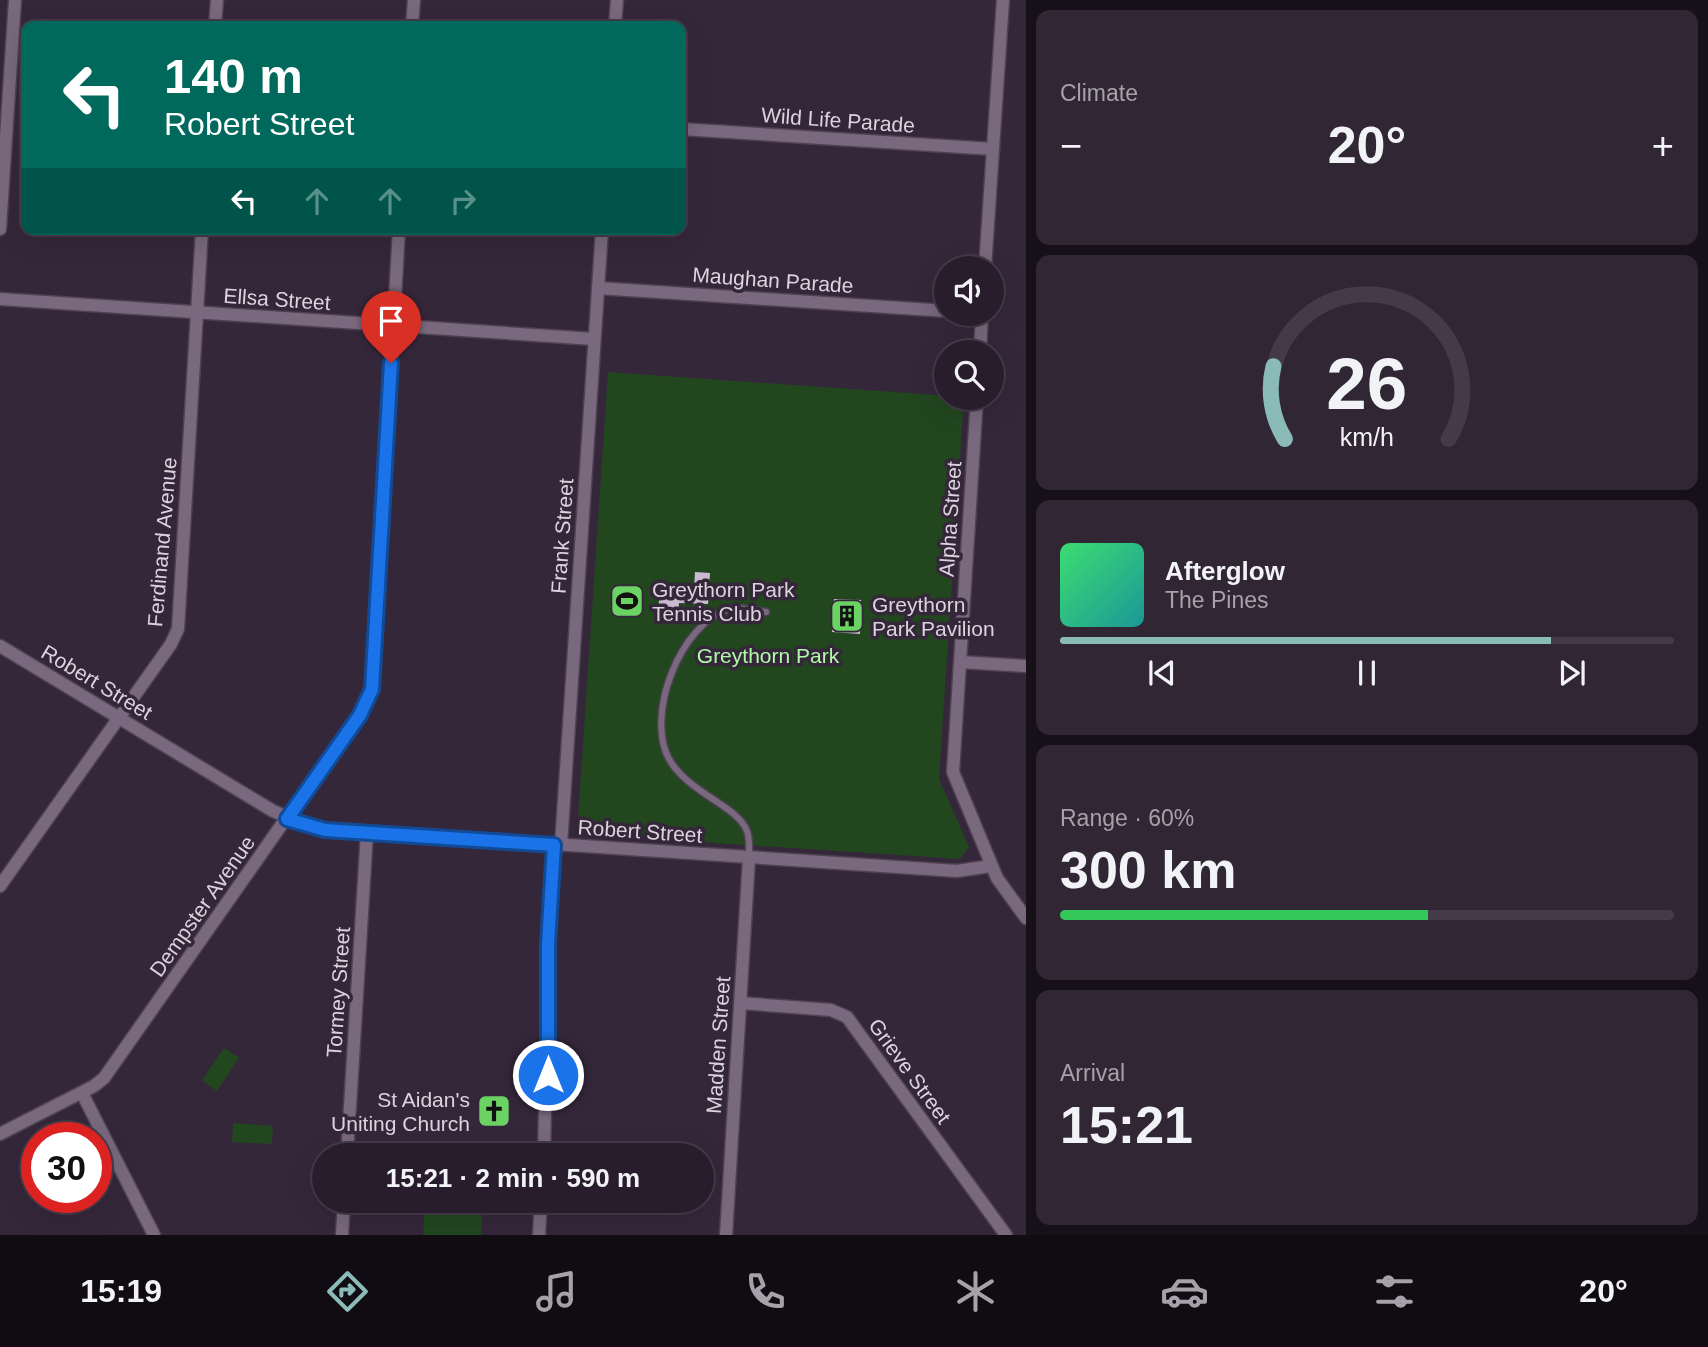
<!DOCTYPE html>
<meta charset="utf-8">
<style>
:root{--surface:#281d2c;--page:#302634;--text:#f1f3f6;--muted:#a5a2a9;--line:#443b48;--accent:#8bbbb9}
body{margin:0;font-family:Arial,sans-serif;background:var(--page);color:var(--text);height:100vh;display:flex;flex-direction:column;font-size:26px;white-space:nowrap}
*{box-sizing:border-box;margin:0}
p{font-size:23px;color:var(--muted)}
.icon{flex:none;width:38px;height:38px;fill:none;stroke:currentColor;stroke-width:2;stroke-linecap:round;stroke-linejoin:round}
.map{position:relative;flex:1;overflow:hidden}
.drawer{display:flex;flex-direction:column;gap:10px;padding:10px;background:#161018;width:682px}
.drawer>*{flex:none}
.banner{position:absolute;left:21px;top:21px;width:665px;height:214px;border-radius:14px;box-shadow:0 7px 28px #0002,0 0 0 2px var(--line);background:#00695c;color:#fff;overflow:hidden}
.fabs{position:absolute;left:934px;top:256px;display:grid;gap:14px}
.fabs a{display:grid;place-items:center;width:70px;height:70px;border-radius:50%;background:var(--surface);box-shadow:0 7px 28px #0002,0 0 0 2px var(--line);font-size:35px}
.speed{position:absolute;left:21px;top:1122px;display:flex;gap:14px;font-size:35px;font-weight:700;text-align:center}
.speed>*{display:grid;place-content:center;width:91px;height:91px;border-radius:50%;background:var(--surface);box-shadow:0 7px 28px #0002,0 0 0 2px var(--line);line-height:1}
.speed .limit{border:10px solid #d22;background:#fff;color:#111}
.pin{position:absolute;display:grid;place-items:center;width:60px;height:60px;color:#fff;margin:-72px -30px;border-radius:50% 50% 50% 0;rotate:-45deg;box-shadow:0 0 7px #0007}
.pin .icon{rotate:45deg}
.me{position:absolute;width:77px;margin:-38px;rotate:0deg;stroke-linejoin:round;filter:drop-shadow(0 0 5px #0008)}
.turn{display:flex;align-items:center;gap:24px;height:147px;padding:0 28px;font-size:32px}
.turn .icon{width:91px;height:91px;stroke-width:2.5}
.turn b{display:block;font-size:49px;line-height:60px}
.lanes{display:flex;align-items:center;height:66px;padding:0 28px;background:#0003;justify-content:center;gap:35px;direction:ltr}
.lanes .off{opacity:.35}
.big{font-size:52px;font-weight:800;line-height:1.1}
.drawer .tile{flex:1;display:flex;flex-direction:column;justify-content:center;gap:10px;min-width:0;padding:0 24px;border-radius:14px;background:var(--page)}
.drawer .dial{align-items:center;gap:0}
.dial svg{height:182px;overflow:visible;fill:none;stroke:var(--line);stroke-width:7;stroke-linecap:round;text-anchor:middle}
.dial text{fill:var(--text);stroke:none}
.song{display:flex;align-items:center;gap:21px}
.cover{width:84px;height:84px;border-radius:10px;background:linear-gradient(135deg,hsl(140 70% 55%),hsl(180 70% 35%))}
.played{height:7px;border-radius:4px;background:linear-gradient(90deg,var(--accent) 80%,var(--line) 80%)}
.keys{display:flex;justify-content:space-around;direction:ltr}
.heat{display:flex;justify-content:space-between;align-items:center;font-size:38px;direction:ltr}
.charge{height:10px;border-radius:5px;background:linear-gradient(90deg,#34c759 60%,var(--line) 0)}
.trip{position:absolute;left:312px;top:1143px;width:402px;height:70px;border-radius:35px;background:var(--surface);box-shadow:0 7px 28px #0002,0 0 0 2px var(--line);font-weight:800;line-height:70px;text-align:center}
.menu{display:flex;height:112px;justify-content:space-around;align-items:center;background:#100c12;color:var(--muted)}
.menu .icon{width:49px;height:49px}
.menu .on{color:var(--accent)}
.menu b{font-size:32px;color:var(--text)}
main{display:flex;flex:1;min-height:0}
.map>svg:first-child{display:block}
.green{fill:#22471f}
.building{fill:#cbb9d1}
.lines{fill:none;stroke-linecap:round;stroke-linejoin:round}
.service-casing{stroke:#4e4252;stroke-width:9}
.minor-casing{stroke:#4e4252;stroke-width:15}
.service{stroke:#79687e;stroke-width:6}
.minor{stroke:#79687e;stroke-width:12}
.route-casing{stroke:#114b97;stroke-width:18}
.route{stroke:#1a73e8;stroke-width:12}
.labels{text-anchor:middle;dominant-baseline:central;stroke-width:7;stroke-linejoin:round;paint-order:stroke}
.street-label{font-size:21px;fill:#dcd3df;stroke:#35273a}
.poi-label{font-size:21px;fill:#dcd3df;stroke:#35273a;text-anchor:start}
.park-label{font-size:21px;fill:#affaa7;stroke:#35273a}
</style>
<main>
<div class="map">
<svg width="1026" height="1235" viewBox="0 0 1026 1235">
<rect width="100%" height="100%" fill="#35273a"/>
<g class="green">
<polygon points="608,372 964,397 939,779 969,847 960,859 577,834"/>
<polygon points="224,1048 239,1058 217,1091 202,1080"/>
<polygon points="233,1123 273,1126 272,1144 232,1142"/>
<polygon points="425,1202 483,1206 481,1235 423,1235"/>
</g>
<g class="building">
<polygon points="695,572 710,573 708,604 679,603 678,616 658,614 660,586 694,589"/>
<polygon points="834,599 861,600 860,634 832,632"/>
</g>
<g class="lines">
<defs>
<path id="service" d="M749,858C749,849 750,839 747,831C738,806 688,793 669,759C645,715 680,624 729,609C739,606 755,611 766,612"/>
<g id="minor">
<polyline points="215,26 217,0"/>
<polyline points="412,26 414,0"/>
<polyline points="615,26 617,0"/>
<polyline points="681,129 993,149"/>
<polyline points="0,229 15,0"/>
<polyline points="985,268 1003,0"/>
<polyline points="598,288 947,311"/>
<polyline points="0,299 594,339"/>
<polyline points="980,352 982,313"/>
<polyline points="977,397 953,772 997,878 1026,918"/>
<polyline points="0,646 273,811 315,828 957,871 991,866"/>
<polyline points="960,662 1026,666"/>
<polyline points="561,845 602,229"/>
<polyline points="0,886 171,644 178,629 202,229"/>
<polyline points="740,1003 831,1010 847,1017 1006,1235"/>
<polyline points="82,1093 154,1235"/>
<polyline points="0,1134 94,1086 104,1078 367,703 373,682 399,229"/>
<polyline points="347,1155 367,832"/>
<polyline points="544,1155 549,931 554,845"/>
<polyline points="342,1235 344,1200"/>
<polyline points="539,1235 541,1200"/>
<polyline points="726,1235 749,858"/>
</g>
</defs>
<use href="#service" class="service-casing"/>
<use href="#minor" class="minor-casing"/>
<use href="#service" class="service"/>
<use href="#minor" class="minor"/>
</g>
<g class="lines">
<defs>
<polyline id="route" points="391,363 372,689 360,715 287,819 325,830 554,845 548,944 548,1075"/>
</defs>
<use href="#route" class="route-casing"/>
<use href="#route" class="route"/>
</g>
<defs>
<symbol id="stadium-square" viewBox="-11 -11 22 22"><rect x="-9" y="-9" width="18" height="18" rx="4" fill="#6bd363" stroke="#35273a"/><path d="M0-5a6.5 5 0 1 0 0 10a6.5 5 0 1 0 0-10ZM-3.5-1.8h7v3.6h-7Z" fill="#111"/></symbol>
<symbol id="building-square" viewBox="-11 -11 22 22"><rect x="-9" y="-9" width="18" height="18" rx="4" fill="#6bd363" stroke="#35273a"/><path d="M-4-6H4V6H1V3H-1V6H-4ZM-2.5-4.3h1.7v1.8h-1.7ZM.8-4.3h1.7v1.8H.8ZM-2.5-1h1.7V.8h-1.7ZM.8-1h1.7V.8H.8Z" fill="#111"/></symbol>
<symbol id="church-square" viewBox="-11 -11 22 22"><rect x="-9" y="-9" width="18" height="18" rx="4" fill="#6bd363" stroke="#35273a"/><path d="M-1.2-6h2.4v3.5h3.3v2.4h-3.3V6h-2.4V-.1h-3.3v-2.4h3.3Z" fill="#111"/></symbol>
</defs>
<g fill-rule="evenodd">
<use href="#stadium-square" x="608" y="582" width="38" height="38"/>
<use href="#building-square" x="828" y="597" width="38" height="38"/>
<use href="#church-square" x="475" y="1092" width="38" height="38"/>
</g>
<g class="labels">
<g class="street-label">
<text transform="translate(838 120) rotate(4)">Wild Life Parade</text>
<text transform="translate(773 280) rotate(4)">Maughan Parade</text>
<text transform="translate(277 299) rotate(4)">Ellsa Street</text>
<text transform="translate(950 519) rotate(-86)">Alpha Street</text>
<text transform="translate(562 536) rotate(-86)">Frank Street</text>
<text transform="translate(162 542) rotate(-85)">Ferdinand Avenue</text>
<text transform="translate(97 682) rotate(31)">Robert Street</text>
<text transform="translate(640 831) rotate(4)">Robert Street</text>
<text transform="translate(202 906) rotate(-55)">Dempster Avenue</text>
<text transform="translate(338 992) rotate(-86)">Tormey Street</text>
<text transform="translate(718 1045) rotate(-86)">Madden Street</text>
<text transform="translate(910 1071) rotate(54)">Grieve Street</text>
</g>
<g class="poi-label">
<text x="652" y="589">Greythorn Park<tspan x="652" dy="24">Tennis Club</tspan></text>
<text x="872" y="604">Greythorn<tspan x="872" dy="24">Park Pavilion</tspan></text>
<text x="470" y="1099" text-anchor="end">St Aidan's<tspan x="470" dy="24">Uniting Church</tspan></text>
</g>
<g class="park-label">
<text x="768" y="655">Greythorn Park</text>
</g>
</g>
</svg>
<div class="fabs">
<a><svg class="icon" aria-label="sound" viewBox="0 0 24 24"><path d="M4 9h4l5-4v14l-5-4H4zM17 9q2 3 0 6"/></svg></a>
<a><svg class="icon" aria-label="search" viewBox="0 0 24 24"><circle cx="10" cy="10" r="6"/><path d="M15 15l6 6"/></svg></a>
</div>
<div class="speed"><div class="limit">30</div></div>
<div class="pin" style="left:391px;top:363px;background:#d93025"><svg class="icon" aria-label="arrive" viewBox="0 0 24 24"><path d="M6 21V4h12l-3 4 3 4H6"/></svg></div>
<svg class="me" style="left:548px;top:1075px" viewBox="-20 -20 40 40"><circle r="17" fill="#1a73e8" stroke="#fff" stroke-width="3"/><path d="M0-11L8 9 0 5-8 9z" fill="#fff"/></svg>
<div class="trip">15:21 · 2 min · 590 m</div>
<div class="banner">
<div class="turn"><svg class="icon" aria-label="left" viewBox="0 0 24 24"><path d="M17 20v-9H6M10 6l-5 5 5 5"/></svg><div><b>140 m</b>Robert Street</div></div>
<div class="lanes"><svg class="icon" aria-label="left" viewBox="0 0 24 24"><path d="M17 20v-9H6M10 6l-5 5 5 5"/></svg><svg class="icon off" aria-label="ahead" viewBox="0 0 24 24"><path d="M12 20V5M6 11l6-6 6 6"/></svg><svg class="icon off" aria-label="ahead" viewBox="0 0 24 24"><path d="M12 20V5M6 11l6-6 6 6"/></svg><svg class="icon off" aria-label="right" viewBox="0 0 24 24"><path d="M7 20v-9h11M14 6l5 5-5 5"/></svg></div>
</div>
</div>
<section class="drawer">
<div class="tile"><p>Climate</p>
<div class="heat"><a>−</a><b class="big">20°</b><a>+</a></div>
</div>
<div class="tile dial"><svg viewBox="0 0 100 80">
<path d="M14 69A42 42 0 1 1 86 69"/>
<path d="M14 69A42 42 0 0 1 9 37" stroke="#8bbbb9"/>
<text x="50" y="56" font-size="32" font-weight="700">26</text>
<text x="50" y="72" font-size="11">km/h</text>
</svg></div>
<div class="tile">
<div class="song"><i class="cover"></i><div><b>Afterglow</b><p>The Pines</p></div></div>
<div class="played"></div>
<div class="keys"><svg class="icon" aria-label="previous" viewBox="0 0 24 24"><path d="M18 5L8 12l10 7zM5 5v14"/></svg><svg class="icon" aria-label="pause" viewBox="0 0 24 24"><path d="M8 5v14M16 5v14"/></svg><svg class="icon" aria-label="next" viewBox="0 0 24 24"><path d="M6 5l10 7-10 7zM19 5v14"/></svg></div>
</div>
<div class="tile"><p>Range · 60%</p><b class="big">300 km</b><div class="charge"></div></div>
<div class="tile"><p>Arrival</p><b class="big">15:21</b></div>
</section>
</main>
<nav class="menu">
<b>15:19</b>
<svg class="icon on" aria-label="directions" viewBox="0 0 24 24"><path d="M12 3l9 9-9 9-9-9zM9 14v-3h6M13 9l2 2-2 2"/></svg>
<svg class="icon" aria-label="music" viewBox="0 0 24 24"><path d="M9 18V5l10-2v13"/><circle cx="6" cy="18" r="3"/><circle cx="16" cy="16" r="3"/></svg>
<svg class="icon" aria-label="phone" viewBox="0 0 24 24"><path d="M5 4h4l2 5-3 2q2 4 5 5l2-3 5 2v4C11 20 4 13 5 4z"/></svg>
<svg class="icon" aria-label="climate" viewBox="0 0 24 24"><path d="M12 3v18M4 7l16 10M4 17L20 7"/></svg>
<svg class="icon" aria-label="car" viewBox="0 0 24 24"><path d="M5 17H2v-5l4-1 3-4h7l3 4 3 1v5h-3M9 17h6M6 11h13"/><circle cx="7" cy="17" r="2"/><circle cx="17" cy="17" r="2"/></svg>
<svg class="icon" aria-label="filters" viewBox="0 0 24 24"><path d="M4 7h16M4 17h16"/><circle cx="9" cy="7" r="2"/><circle cx="15" cy="17" r="2"/></svg>
<b>20°</b>
</nav>
